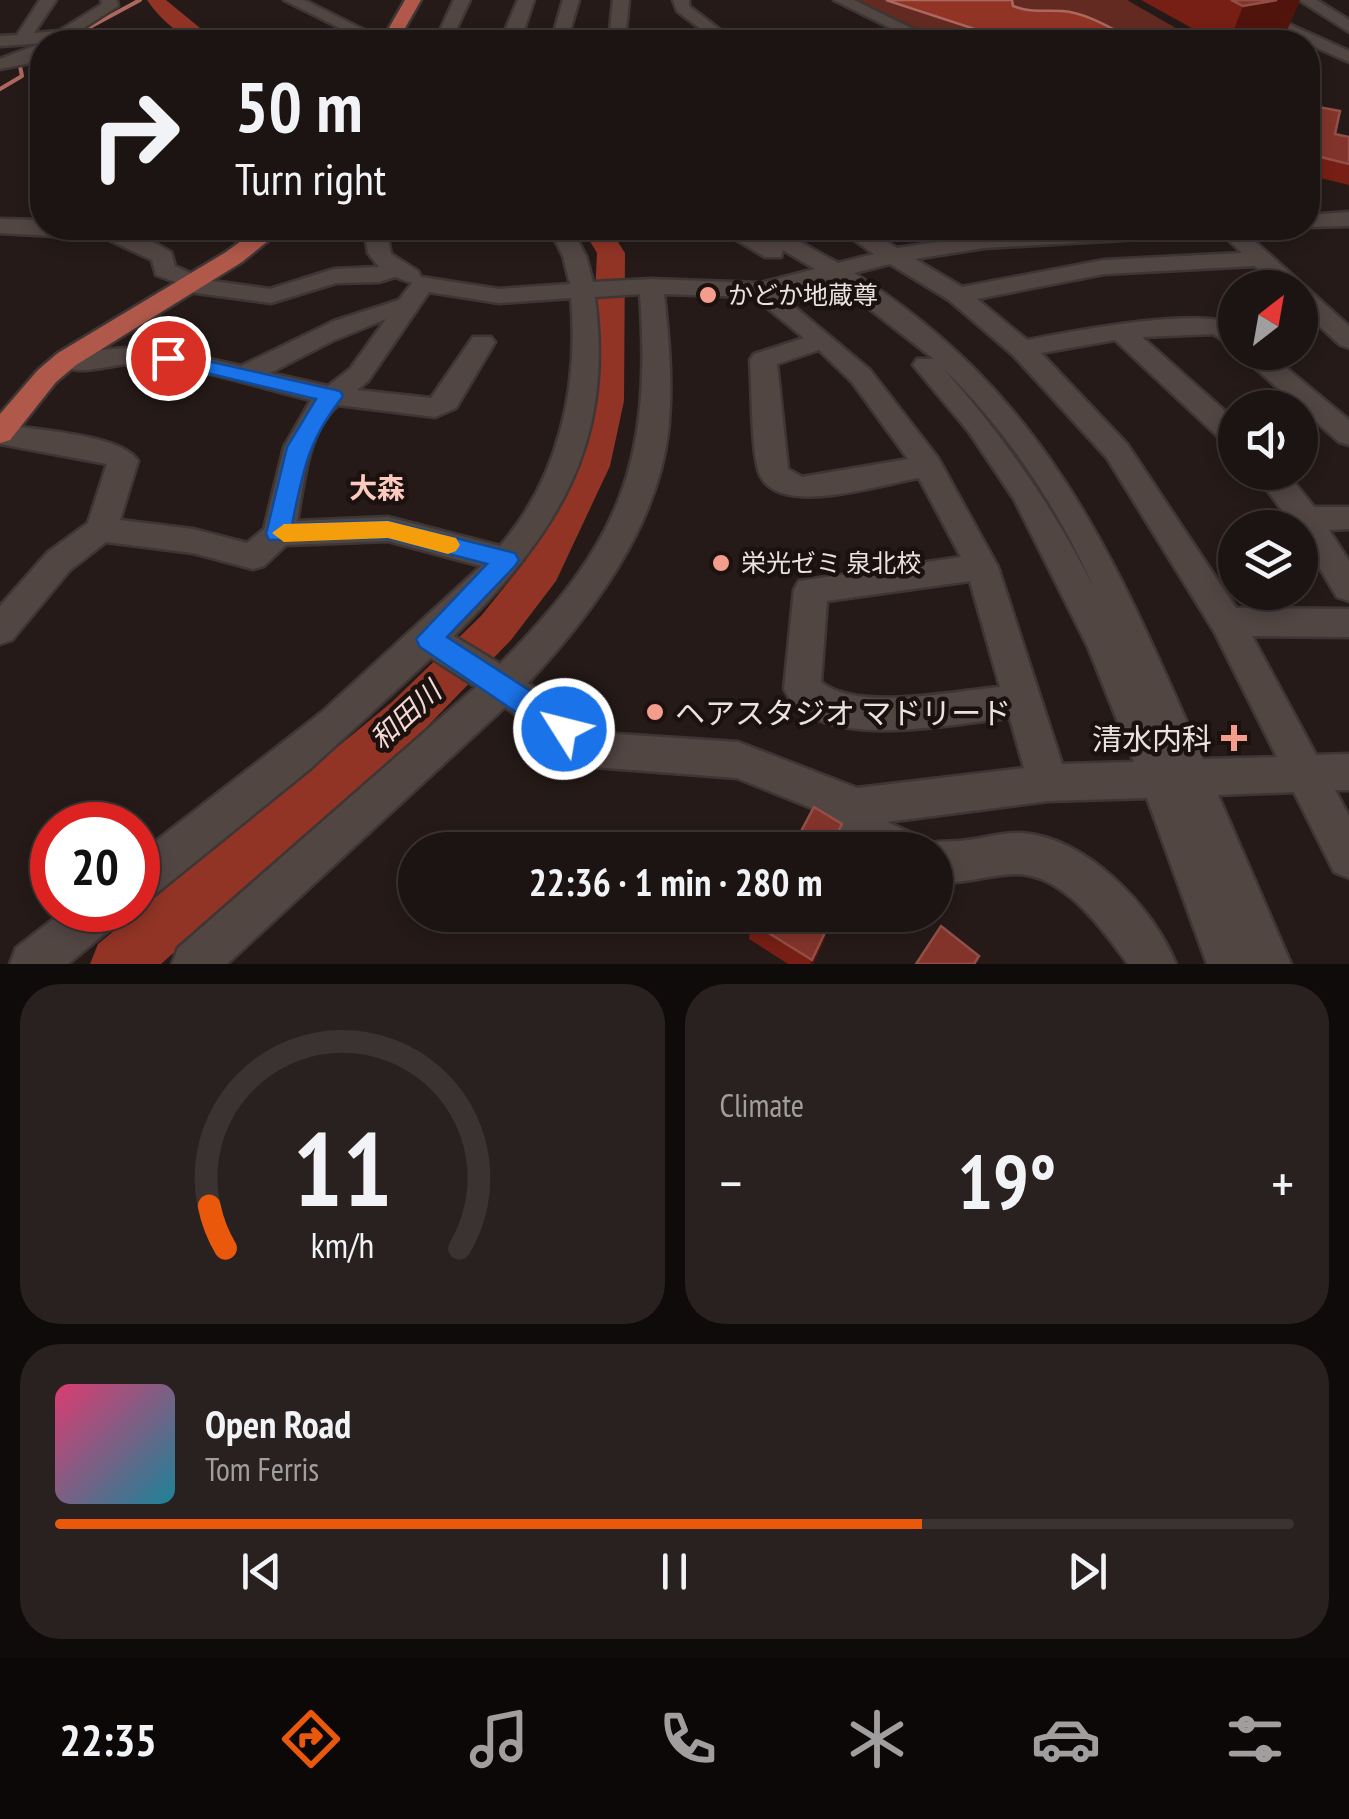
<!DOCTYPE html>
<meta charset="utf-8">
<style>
:root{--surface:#1c1412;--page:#292120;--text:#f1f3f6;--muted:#a09e9f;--line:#3a3332;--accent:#ea580c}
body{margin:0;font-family:"PT Sans Narrow","Noto Sans JP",sans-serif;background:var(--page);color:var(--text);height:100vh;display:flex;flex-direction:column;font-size:38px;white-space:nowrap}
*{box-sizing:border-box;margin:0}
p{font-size:32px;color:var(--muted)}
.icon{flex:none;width:55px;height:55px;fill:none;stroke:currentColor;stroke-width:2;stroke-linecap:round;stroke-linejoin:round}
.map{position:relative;height:964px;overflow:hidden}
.details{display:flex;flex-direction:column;gap:20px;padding:20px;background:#0f0b0a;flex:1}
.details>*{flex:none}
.guide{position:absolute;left:30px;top:30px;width:1290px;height:210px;border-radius:40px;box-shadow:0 5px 15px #0003,0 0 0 2px var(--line);background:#1c1412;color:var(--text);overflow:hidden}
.needle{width:65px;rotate:31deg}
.fabs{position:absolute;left:1218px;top:270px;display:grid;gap:20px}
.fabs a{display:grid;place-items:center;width:100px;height:100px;border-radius:50%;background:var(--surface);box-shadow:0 5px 15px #0003,0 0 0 2px var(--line);font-size:50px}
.speed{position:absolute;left:30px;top:802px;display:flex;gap:20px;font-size:50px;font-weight:700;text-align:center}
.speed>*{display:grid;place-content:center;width:130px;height:130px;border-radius:50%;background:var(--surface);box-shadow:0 5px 15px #0003,0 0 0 2px var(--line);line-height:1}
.speed .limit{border:15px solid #d22;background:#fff;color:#111}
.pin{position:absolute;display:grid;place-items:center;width:85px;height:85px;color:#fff;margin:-42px;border:5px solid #fff;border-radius:50%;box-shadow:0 2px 10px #0007}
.me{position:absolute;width:110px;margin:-55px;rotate:306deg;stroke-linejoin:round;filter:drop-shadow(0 0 8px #0008)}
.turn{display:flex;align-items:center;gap:35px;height:210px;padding:0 40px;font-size:45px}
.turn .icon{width:130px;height:130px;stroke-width:2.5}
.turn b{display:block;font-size:70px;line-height:85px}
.big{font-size:75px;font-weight:800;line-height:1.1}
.details .card{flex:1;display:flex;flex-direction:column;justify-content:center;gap:15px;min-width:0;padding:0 35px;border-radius:40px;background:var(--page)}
.details .dial{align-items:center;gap:0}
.dial svg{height:260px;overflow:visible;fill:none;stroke:var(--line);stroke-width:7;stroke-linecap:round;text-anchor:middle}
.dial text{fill:var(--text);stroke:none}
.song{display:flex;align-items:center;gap:30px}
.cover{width:120px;height:120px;border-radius:15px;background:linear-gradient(135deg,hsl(340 70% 55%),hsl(190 70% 35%))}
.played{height:10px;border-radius:5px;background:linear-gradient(90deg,var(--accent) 70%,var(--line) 70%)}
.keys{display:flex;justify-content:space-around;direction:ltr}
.heat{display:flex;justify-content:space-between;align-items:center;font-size:55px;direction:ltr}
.details .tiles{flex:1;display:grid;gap:20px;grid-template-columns:1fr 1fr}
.card:last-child{grid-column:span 2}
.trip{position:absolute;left:398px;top:832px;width:555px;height:100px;border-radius:50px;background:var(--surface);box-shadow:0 5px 15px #0003,0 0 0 2px var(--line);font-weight:800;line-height:100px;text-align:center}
.tab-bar{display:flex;height:160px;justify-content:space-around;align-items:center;background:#0b0807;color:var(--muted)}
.tab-bar .icon{width:70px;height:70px}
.tab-bar .active{color:var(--accent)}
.tab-bar b{font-size:45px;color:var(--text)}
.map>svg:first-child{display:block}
.green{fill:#632a21}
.water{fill:#913426;stroke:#ac685e;stroke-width:2.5}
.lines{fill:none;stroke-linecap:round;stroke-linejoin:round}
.stream{stroke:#ac685e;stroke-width:4}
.river{fill:#913426;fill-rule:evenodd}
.minor-casing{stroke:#3e3635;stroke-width:5}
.major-casing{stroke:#3e3635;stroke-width:5}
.minor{fill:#524643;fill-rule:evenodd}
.major{fill:#b0594b;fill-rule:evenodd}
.wall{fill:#771f14}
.shaded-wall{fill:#51140d}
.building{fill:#83342a;stroke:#934f47;stroke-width:2.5}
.route{fill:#1a73e8;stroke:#114b97;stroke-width:2.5}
.slow{fill:#f59e0b}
.poi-dot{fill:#f49d8d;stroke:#1b110f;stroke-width:4}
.labels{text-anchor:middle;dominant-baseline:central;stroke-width:9;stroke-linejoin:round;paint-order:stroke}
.poi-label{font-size:25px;fill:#eae2e1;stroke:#1b110f;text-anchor:start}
.neighbourhood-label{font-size:28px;font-weight:bold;fill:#fdcac0;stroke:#1b110f}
.water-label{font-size:28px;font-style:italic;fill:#f5d9d4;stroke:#1b110f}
.near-poi-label{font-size:30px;fill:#eae2e1;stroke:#1b110f;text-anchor:start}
</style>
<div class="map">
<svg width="1349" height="964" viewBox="0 0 1349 964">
<rect width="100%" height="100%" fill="#251a18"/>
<polygon class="green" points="858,0 1127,0 1200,42 945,42"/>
<path class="water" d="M886,0H1012L1013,6C1031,13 1043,10 1062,11C1086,12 1116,31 1137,42H999L987,33Z"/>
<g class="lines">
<g class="stream">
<polyline points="62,42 140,0"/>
<polyline points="0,89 22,76 20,66 27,62"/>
</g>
<g class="river">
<path d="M147,0H166L217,42C187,44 164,24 147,0Z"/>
<polygon points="582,228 609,228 625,253 624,401 610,466 556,581 511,640 424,730 161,964 90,964 98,944 392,702 481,616 526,560 574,466 590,401 597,253"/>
</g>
<defs>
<g id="minor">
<polygon points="40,0 56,0 34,33 59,31 102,4 101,0 117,0 118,6 62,42 0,46 0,36 17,35"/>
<polygon points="284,0 304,0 388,42 368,42"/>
<polygon points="454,0 470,0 453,36 458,42 441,42 437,37"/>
<polygon points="518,0 534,0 521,39 519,42 500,42"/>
<polygon points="563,0 579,0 569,34 561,42 544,42 554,32"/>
<polygon points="613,0 629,0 626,30 619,42 603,42 610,30"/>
<polygon points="673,0 689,0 689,6 736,42 718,42 677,11"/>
<polygon points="834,0 854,0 939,42 919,42"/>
<polygon points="1229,0 1248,0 1280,20 1349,51 1349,62 1268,26"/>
<polygon points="1299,0 1317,0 1349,20 1349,32"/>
<polygon points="42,43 42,55 30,63 0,69 0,59"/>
<polygon points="1349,212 1349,226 1308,227 1308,215"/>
<path d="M0,219L42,220V228C94,228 126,224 171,252L175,266L206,280L270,289L334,269L379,267L368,253L364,228H386L391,254L418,271L421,277L499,289L570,284L563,256L549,228H571L586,256L593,282L651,279L760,283L815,269L783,250L781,257H765L716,228L750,231L748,228H775L838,263L874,254L837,228H863L897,248C1012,230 1124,228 1240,228L1349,326V348L1340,345L1300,308V288H1278L1255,266L1104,274L977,299L1027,340C1065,333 1209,304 1235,327V348L1213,334L1142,337L1235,420V446L1225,443L1115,340L1041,353L1127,444L1236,608L1349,609V637L1252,636L1316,755L1349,754V790H1335L1349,816V878L1334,872L1294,792L1218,795L1291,964H1207L1147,798L1048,801L887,822L918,836L922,846C937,839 951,843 968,840C985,838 1003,832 1022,833C1087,838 1153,907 1176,964H1128C1103,929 1062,872 1014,874C987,875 962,885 935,882V850C891,850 831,861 814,809L737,778L594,767L580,762L505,707L227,964H172L178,948L476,687L431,658L310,769L153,896L138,902V855L322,712L481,566L388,541L286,545L264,566L253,569L193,553L106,542L70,570L12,640L0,644V606L48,552L88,523L107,464L0,444V424C32,430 122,434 138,461L120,520L193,529L247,543L264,529L284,447L311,400C252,386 188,362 128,364C106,365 70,380 54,359L58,353L127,348L169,350L241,366L334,321L399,300L412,283L395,277L379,282L336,283L271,303L189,292L181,290L178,283L156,275L152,260L107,239L0,233ZM1218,230L1242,253L1104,260L962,287L915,259L984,248L1209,235ZM890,264L949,300L1013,355L1107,458L1214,631L1277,757L1203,759C1115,558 1048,396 854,273ZM831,279L934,359H917L913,365L969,432L1014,499L1088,647L1134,762L1062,764L998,567L938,458L870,370L778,293ZM429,292L499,303L571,298C579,387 559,478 500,546L388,517L297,521C304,485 307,431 338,405L435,417L456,408L495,342L491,337H473L431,398L357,390L368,381ZM640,294C652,464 621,542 500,664L454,636C555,535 615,448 595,297ZM664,294L754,297L804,338L754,354L750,360C752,385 751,455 760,475C780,518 881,484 919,478L961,557L799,581L794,590L784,689C815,755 950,723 1010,718L1024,768L857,788L738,742L601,733L528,683C592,614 657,527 668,432C673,386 669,340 664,294ZM386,319L350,369L328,386L270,373L332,341ZM819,350L852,382L908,459L802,477L788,469L777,364ZM942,367C1008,432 1057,506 1095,590C1054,508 1003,435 942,367ZM970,581L1000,687C953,691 858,712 821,682L827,601Z"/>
<polygon points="1237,352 1267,352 1349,420 1349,445 1339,442"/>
<polygon points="1254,472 1286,472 1314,507 1349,507 1349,529 1329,530 1349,561 1349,601 1337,597 1300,535 1300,528 1295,528"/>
<polygon points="65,910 122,910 115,925 68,964 10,964 16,948"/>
</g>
<g id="major">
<polygon points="405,0 421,0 397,42 381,42"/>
<polygon points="259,228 284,228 242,262 76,365 56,382 10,440 0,443 0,414 38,370 58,353 226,252"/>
</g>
</defs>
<use href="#minor" class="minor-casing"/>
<use href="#major" class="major-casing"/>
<use href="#minor" class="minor"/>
<use href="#major" class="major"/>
</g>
<g class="wall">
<polygon points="1141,0 1300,0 1284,37 1256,42 1217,42"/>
<polygon points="1308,105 1335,134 1349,137 1349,185 1308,175"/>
<polygon points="751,922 824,941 813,964 788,964 749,939"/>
</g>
<g class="shaded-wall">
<polygon points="1277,0 1300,0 1284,37 1256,42 1229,42 1243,6"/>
<polygon points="842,824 834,850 829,850"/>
<polygon points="829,924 824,941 813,964 810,964"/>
</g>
<g class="building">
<polygon points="1231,0 1277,0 1243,6"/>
<polygon points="1308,105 1340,111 1335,134 1349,137 1349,164 1308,154"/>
<polygon points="814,807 842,824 829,850 791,850"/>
<polygon points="755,915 813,915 829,924 812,960 751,922"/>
<polygon points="941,926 979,956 974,964 916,964"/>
</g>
<path class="route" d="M168,352L340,391L343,396C307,442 304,468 292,524L388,521L515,553L519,560L515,566L447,637L575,720L579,729L575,738L564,741L554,738L420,647L416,639L487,564L388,538L269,540L266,534L287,447L316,399L161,362V353Z"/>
<polygon class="slow" points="388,521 456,538 460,545 456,551 448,554 388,538 284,542 272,533 284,524"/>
<g class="poi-dot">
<circle cx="708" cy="295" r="10"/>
<circle cx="721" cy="563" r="10"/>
<circle cx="655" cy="712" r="10"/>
<path d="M1229 723h10v10h10v10h-10v10h-10v-10h-10v-10h10z"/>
</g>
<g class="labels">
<g class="poi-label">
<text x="728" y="295">かどか地蔵尊</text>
<text x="741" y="563">栄光ゼミ 泉北校</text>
</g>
<g class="neighbourhood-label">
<text x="377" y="487">大森</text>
</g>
<g class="water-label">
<text transform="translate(405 715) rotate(-43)">和田川</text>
</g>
<g class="near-poi-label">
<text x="675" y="712">ヘアスタジオ マドリード</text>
<text x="1212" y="738" text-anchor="end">清水内科</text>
</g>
</g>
</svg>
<div class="fabs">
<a><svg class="needle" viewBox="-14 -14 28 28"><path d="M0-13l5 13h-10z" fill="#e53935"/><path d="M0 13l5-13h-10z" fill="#a09e9f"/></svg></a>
<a><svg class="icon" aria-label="sound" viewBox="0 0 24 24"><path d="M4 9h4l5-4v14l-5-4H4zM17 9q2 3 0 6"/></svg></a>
<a><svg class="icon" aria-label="layers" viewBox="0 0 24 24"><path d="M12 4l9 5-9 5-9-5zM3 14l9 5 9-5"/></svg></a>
</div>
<div class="speed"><div class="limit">20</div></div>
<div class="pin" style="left:168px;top:358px;background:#d93025"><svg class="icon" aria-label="arrive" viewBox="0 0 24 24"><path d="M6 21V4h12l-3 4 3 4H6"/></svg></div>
<svg class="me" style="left:564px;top:729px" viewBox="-20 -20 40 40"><circle r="17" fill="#1a73e8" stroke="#fff" stroke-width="3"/><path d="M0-11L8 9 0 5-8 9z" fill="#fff"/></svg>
<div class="trip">22:36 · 1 min · 280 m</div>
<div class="guide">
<div class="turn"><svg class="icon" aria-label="right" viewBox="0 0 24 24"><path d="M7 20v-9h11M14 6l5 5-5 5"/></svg><div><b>50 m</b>Turn right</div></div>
</div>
</div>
<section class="details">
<div class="tiles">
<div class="card dial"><svg viewBox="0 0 100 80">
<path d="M14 69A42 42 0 1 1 86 69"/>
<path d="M14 69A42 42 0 0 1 9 56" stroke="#ea580c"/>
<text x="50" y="56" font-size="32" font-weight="700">11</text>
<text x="50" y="72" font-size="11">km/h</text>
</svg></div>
<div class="card"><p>Climate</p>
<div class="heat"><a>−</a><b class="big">19°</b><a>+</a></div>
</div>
<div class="card">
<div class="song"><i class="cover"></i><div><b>Open Road</b><p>Tom Ferris</p></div></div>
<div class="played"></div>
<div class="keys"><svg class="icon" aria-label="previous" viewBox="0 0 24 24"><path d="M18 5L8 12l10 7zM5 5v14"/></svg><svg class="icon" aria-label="pause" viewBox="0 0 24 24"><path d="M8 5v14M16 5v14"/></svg><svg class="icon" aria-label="next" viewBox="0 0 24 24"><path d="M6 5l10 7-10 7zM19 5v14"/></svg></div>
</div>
</div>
</section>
<nav class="tab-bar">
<b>22:35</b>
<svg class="icon active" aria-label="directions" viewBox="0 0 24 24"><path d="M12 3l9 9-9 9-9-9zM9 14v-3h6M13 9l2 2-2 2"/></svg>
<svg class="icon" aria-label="music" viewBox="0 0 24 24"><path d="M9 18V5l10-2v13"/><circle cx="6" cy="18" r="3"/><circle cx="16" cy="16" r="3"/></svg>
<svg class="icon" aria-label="phone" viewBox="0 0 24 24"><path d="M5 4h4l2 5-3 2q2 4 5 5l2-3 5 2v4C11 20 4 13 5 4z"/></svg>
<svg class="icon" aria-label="climate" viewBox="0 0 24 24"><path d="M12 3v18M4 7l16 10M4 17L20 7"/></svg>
<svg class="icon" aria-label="car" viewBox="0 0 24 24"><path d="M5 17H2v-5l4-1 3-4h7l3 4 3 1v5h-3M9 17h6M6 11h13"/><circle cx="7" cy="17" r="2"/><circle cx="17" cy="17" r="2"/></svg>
<svg class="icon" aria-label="filters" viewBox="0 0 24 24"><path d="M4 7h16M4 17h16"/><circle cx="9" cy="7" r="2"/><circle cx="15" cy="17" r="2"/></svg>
</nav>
